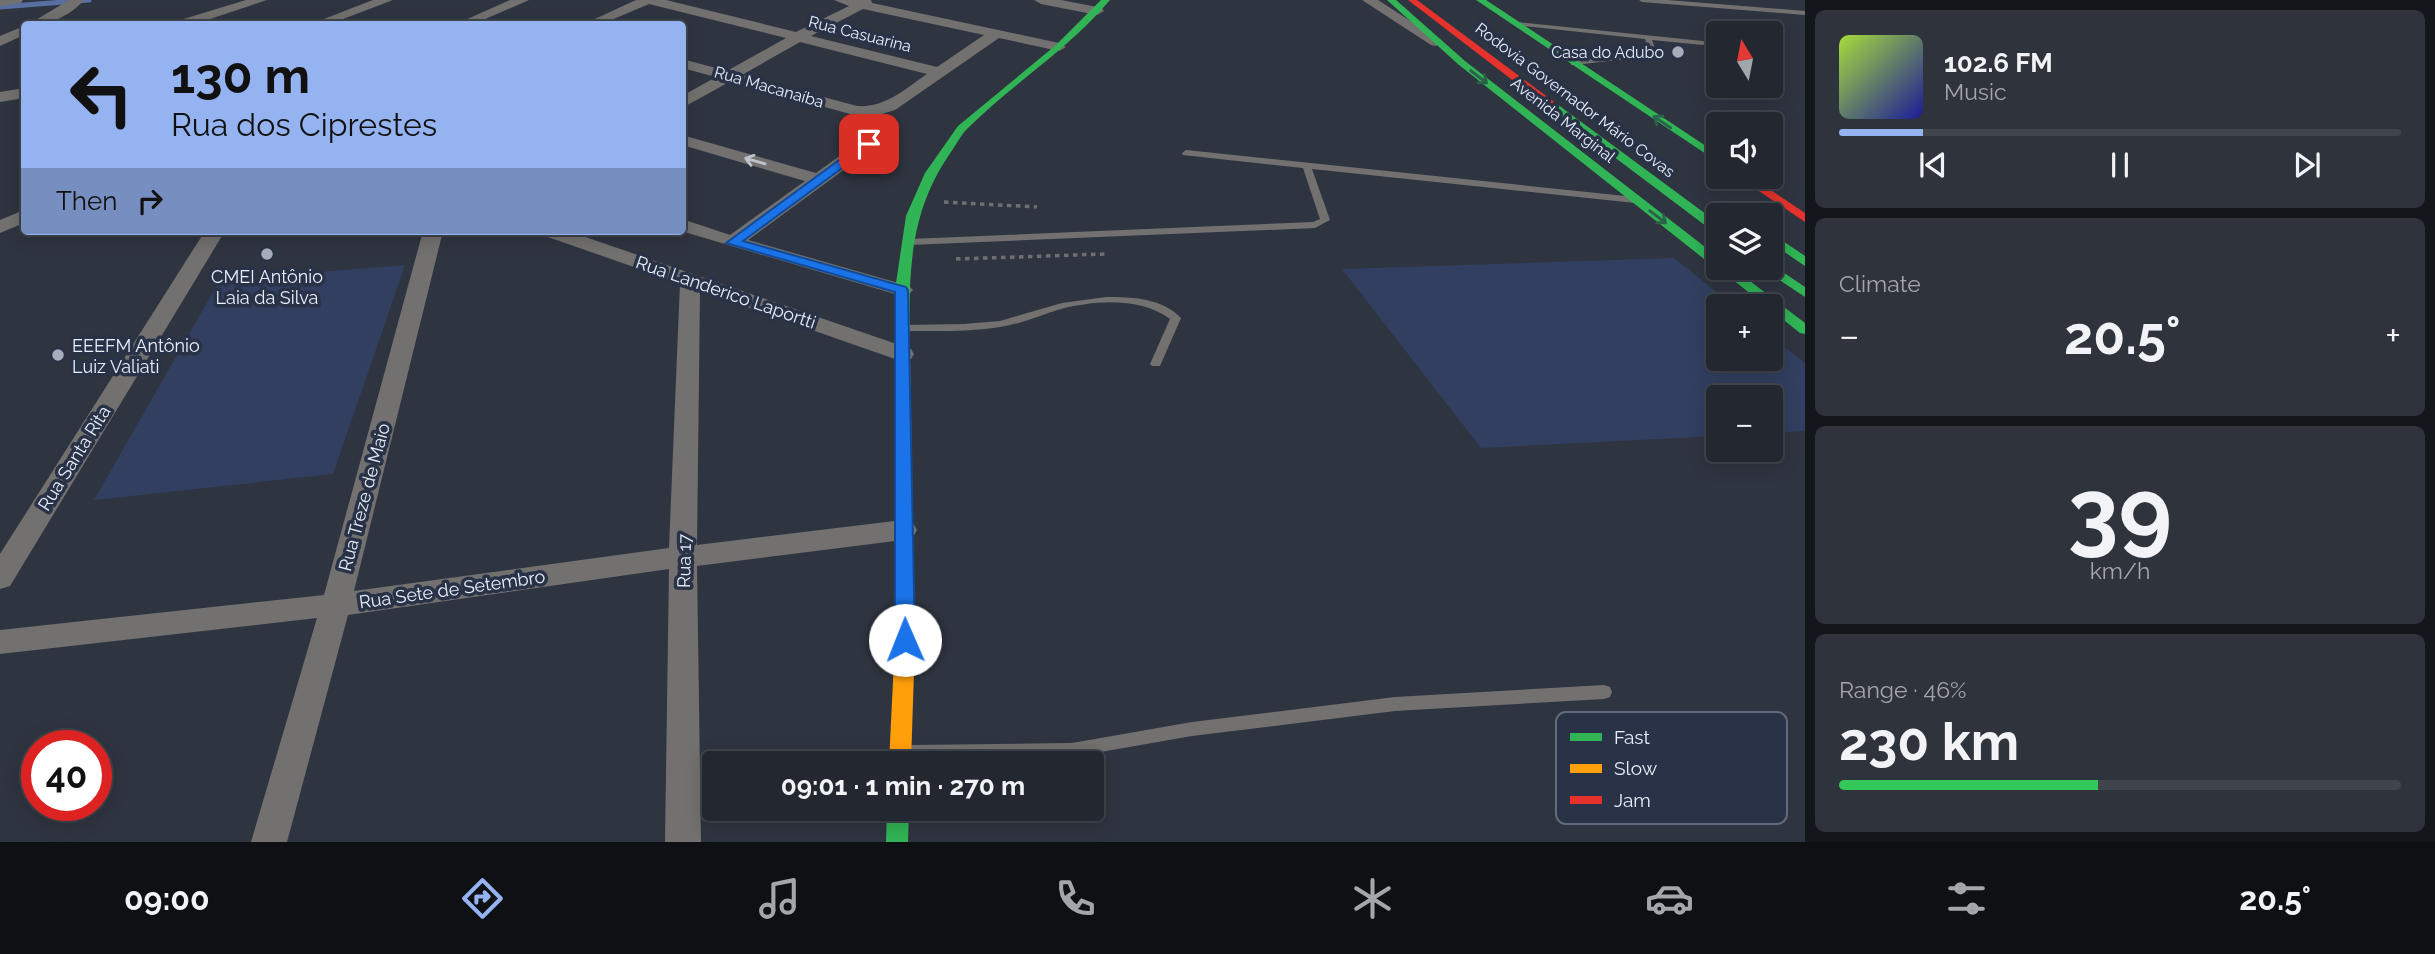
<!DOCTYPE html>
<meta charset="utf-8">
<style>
:root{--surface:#232830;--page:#2f343c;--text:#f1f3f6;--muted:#a3a6ab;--line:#40444c;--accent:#95b2f1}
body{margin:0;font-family:Raleway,sans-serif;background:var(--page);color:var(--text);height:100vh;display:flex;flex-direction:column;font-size:26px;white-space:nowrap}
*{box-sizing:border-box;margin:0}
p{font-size:23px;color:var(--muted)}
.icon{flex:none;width:38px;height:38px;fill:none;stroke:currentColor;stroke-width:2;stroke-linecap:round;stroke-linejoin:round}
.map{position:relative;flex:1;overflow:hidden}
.drawer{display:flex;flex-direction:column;gap:10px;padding:10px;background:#13161a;width:630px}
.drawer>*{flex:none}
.guide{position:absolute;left:21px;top:21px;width:665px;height:214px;border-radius:7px;box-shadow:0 4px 18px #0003,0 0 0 2px var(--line);background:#95b2f1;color:#111;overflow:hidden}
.needle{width:46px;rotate:350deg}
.buttons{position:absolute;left:1706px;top:21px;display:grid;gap:14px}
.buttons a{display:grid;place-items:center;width:77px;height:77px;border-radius:7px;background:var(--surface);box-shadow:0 4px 18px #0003,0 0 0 2px var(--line);font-size:35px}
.speed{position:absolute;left:21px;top:730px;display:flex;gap:14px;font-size:35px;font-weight:700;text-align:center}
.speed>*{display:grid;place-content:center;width:91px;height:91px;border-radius:50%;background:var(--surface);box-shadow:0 4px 18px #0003,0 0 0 2px var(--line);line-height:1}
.speed .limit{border:10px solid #d22;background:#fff;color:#111}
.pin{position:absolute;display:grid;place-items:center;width:60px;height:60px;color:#fff;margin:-30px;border-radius:14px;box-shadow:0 4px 10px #0006}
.me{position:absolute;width:77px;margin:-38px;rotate:359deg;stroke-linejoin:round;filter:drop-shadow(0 0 5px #0008)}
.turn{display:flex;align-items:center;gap:24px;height:147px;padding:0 35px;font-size:32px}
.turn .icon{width:91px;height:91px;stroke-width:2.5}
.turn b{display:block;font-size:49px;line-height:60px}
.then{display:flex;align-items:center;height:66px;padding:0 35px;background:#0003;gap:14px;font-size:26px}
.big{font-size:52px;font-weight:700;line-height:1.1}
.drawer .widget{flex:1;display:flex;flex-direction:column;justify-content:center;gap:10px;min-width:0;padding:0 24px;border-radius:10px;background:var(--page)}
.drawer .dial{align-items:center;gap:0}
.dial b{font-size:91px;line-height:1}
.song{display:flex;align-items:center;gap:21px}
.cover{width:84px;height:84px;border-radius:10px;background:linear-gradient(135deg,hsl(80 70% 55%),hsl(240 70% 35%))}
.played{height:7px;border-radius:4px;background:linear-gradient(90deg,var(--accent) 15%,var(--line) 15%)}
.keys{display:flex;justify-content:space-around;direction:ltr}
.heat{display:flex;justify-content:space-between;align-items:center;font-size:38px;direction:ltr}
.charge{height:10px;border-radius:5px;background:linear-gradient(90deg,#34c759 46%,var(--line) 0)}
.trip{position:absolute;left:702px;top:751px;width:402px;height:70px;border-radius:7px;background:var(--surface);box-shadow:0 4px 18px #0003,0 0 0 2px var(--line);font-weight:700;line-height:70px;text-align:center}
.menu{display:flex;height:112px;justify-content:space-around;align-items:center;background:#0e1013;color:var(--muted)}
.menu .icon{width:49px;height:49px}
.menu .on{color:var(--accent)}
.menu b{font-size:32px;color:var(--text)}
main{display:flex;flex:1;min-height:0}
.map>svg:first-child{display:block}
.green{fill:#323f60}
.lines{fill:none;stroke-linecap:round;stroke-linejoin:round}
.stream{stroke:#586da0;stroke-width:5}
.path{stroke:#6e6f72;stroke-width:3.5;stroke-dasharray:4.5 4.5;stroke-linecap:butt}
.lane{fill:#727170;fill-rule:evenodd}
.street{fill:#727170;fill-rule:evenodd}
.fast{fill:#30b455;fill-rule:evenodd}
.slow{fill:#ff9f0a;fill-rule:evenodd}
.jam{fill:#e5322d;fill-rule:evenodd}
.oneway{stroke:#2b604b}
.oneway2{stroke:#bfc3cb}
.route{fill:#1a73e8;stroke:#114b97;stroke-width:2}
.poi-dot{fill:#a7aeba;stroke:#293246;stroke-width:2.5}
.labels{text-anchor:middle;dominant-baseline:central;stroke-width:7;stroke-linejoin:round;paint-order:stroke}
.far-street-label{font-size:16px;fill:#e8effc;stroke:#293246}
.far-poi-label{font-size:16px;fill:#e8effc;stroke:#293246;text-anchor:end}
.poi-label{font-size:18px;fill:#e8effc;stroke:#293246}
.street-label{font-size:18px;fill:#e8effc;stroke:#293246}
.key{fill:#293246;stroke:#626b7d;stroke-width:2}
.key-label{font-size:19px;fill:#e8effc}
</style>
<main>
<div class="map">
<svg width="1805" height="842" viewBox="0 0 1805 842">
<rect width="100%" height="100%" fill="#2f3540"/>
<g class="green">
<polygon points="1674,258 1734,306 1718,306 1718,359 1771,359 1771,336 1805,363 1805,431 1771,433 1771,397 1718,397 1718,436 1481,448 1342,269"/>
<polygon points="405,265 333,474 94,500 220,280"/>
</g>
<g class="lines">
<polyline class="stream" points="0,7 89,0"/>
<g class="path">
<polyline points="944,202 1037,207"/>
<polyline points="956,259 1105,254"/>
</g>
<g class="lane">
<polygon points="1639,0 1667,0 1805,11 1805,15 1642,2"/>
<polygon points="1516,22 1703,41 1707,43 1703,45 1652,40 1656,51 1646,57 1574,65 1571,65 1571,61 1641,53 1648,50 1645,39 1514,25 1513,24"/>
<polygon points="1186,150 1635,197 1640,200 1635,203 1312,169 1330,220 1315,228 909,245 904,242 909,239 1313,222 1320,219 1303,168 1183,155 1182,153"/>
<path d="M1106,297C1132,297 1162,298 1181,318L1160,366H1152L1150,364L1170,319C1141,297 1095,300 1061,309C1041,315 1021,324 1000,327C968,332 935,331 903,331L897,328L903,325L964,324L1000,321L1062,303Z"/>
<polygon points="1604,685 1610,687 1612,692 1610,697 1604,699 1395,711 1192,736 1072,757 912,759 906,757 904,752 906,747 912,745 1072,743 1192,722 1395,697"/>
</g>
<g class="street">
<polygon points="0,0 23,0 21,3 0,6"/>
<path d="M69,0H84C70,16 49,26 29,24Z"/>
<polygon points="246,0 267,0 195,24 175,24 177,21"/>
<polygon points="373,0 393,0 330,24 311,24"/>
<polygon points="510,0 529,0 474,24 456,24"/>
<path d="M636,0H666L796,32L849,6L834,0H871L872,3L1059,43L1066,47L1059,51L999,38L895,110L872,117L850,114L731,81L682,108V96L716,77L682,68V59L727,71L786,38L649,4L602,24H584ZM863,9L984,35L937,67L811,36ZM800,42L927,74C905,89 885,108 857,106L742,75Z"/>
<polygon points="1034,0 1061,0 1102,8 1104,11 1097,15 1041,4"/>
<polygon points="1362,0 1378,0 1443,42 1436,46 1431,45"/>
<polygon points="24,26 24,35 0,46 0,36"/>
<polygon points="24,88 24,98 0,102 0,92"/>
<polygon points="682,135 816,173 863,139 875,139 878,143 875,147 748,240 909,286 913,290 909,294 895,294 681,231 682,219 730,235 805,181 682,145"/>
<polygon points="24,210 24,223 0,233 0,220"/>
<polygon points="205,231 225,231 10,586 0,589 0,554"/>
<polygon points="423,231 443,231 354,591 669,548 680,283 542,235 539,231 568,231 911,349 914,354 911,359 895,359 700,291 697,545 903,520 913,523 917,530 913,537 903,540 697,566 701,842 665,842 669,569 348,615 287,842 251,842 317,618 0,654 0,630 324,595"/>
</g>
<g class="fast">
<path d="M1101,0H1110C1068,50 1013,83 967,129C960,136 955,147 949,155C906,218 909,283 910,356L908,359H898L896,356L895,290L906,216L925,173L958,126L1056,45Z"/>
<polygon points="1387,0 1396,0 1465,61 1718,257 1718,267 1713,266 1459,65"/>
<polygon points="1476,0 1486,0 1718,154 1718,162"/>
<polygon points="1549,104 1557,104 1718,223 1718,233 1714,232 1549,108"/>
<polygon points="1771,233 1805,256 1805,266 1771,243"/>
<polygon points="1771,264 1805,287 1805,297 1766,271 1765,268 1771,268"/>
<polygon points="1718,268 1733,268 1805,323 1805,334 1800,333 1771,310 1771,306 1766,306"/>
<polygon points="887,808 909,808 908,842 886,842"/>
</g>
<polygon class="slow" points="903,352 910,356 915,640 911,763 889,763 895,640 896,356"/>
<g class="jam">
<polygon points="1408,0 1417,0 1557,104 1557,108 1549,108"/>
<polygon points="1738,177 1751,177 1805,213 1805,222"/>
</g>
</g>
<defs><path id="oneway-shaft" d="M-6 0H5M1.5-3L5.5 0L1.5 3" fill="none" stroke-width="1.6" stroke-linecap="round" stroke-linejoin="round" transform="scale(1.75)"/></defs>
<g class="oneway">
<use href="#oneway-shaft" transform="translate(1479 77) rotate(38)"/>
<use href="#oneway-shaft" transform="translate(1662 122) rotate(-146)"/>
<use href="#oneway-shaft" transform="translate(1658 217) rotate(37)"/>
</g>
<use class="oneway2" href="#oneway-shaft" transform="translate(755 161) rotate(-164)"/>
<polygon class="route" points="865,141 875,144 743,241 906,287 908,290 915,640 912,645 905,647 898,645 895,640 895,292 726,243"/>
<g class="poi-dot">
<circle cx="1678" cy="52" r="7"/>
<circle cx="267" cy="254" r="7"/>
<circle cx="58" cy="355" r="7"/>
</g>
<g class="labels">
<g class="far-street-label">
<text transform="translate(860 34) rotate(14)">Rua Casuarina</text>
<text transform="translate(769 87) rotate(16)">Rua Macanaíba</text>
<text transform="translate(1575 100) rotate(37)">Rodovia Governador Mário Covas</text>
<text transform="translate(1563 120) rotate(38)">Avenida Marginal</text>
</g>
<g class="far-poi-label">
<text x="1664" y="52">Casa do Adubo</text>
</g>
<g class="poi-label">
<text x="267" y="276">CMEI Antônio<tspan x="267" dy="21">Laia da Silva</tspan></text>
<text x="72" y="345" text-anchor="start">EEEFM Antônio<tspan x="72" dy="21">Luiz Valiati</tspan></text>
</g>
<g class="street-label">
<text transform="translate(726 292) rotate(19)">Rua Landerico Laportti</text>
<text transform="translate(74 458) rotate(-58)">Rua Santa Rita</text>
<text transform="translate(364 497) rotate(-75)">Rua Treze de Maio</text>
<text transform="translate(684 561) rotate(-89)">Rua 17</text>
<text transform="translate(452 589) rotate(-8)">Rua Sete de Setembro</text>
</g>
</g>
<rect x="1556" y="712" width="231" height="112" rx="10" class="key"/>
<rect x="1570" y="733" width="32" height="8" fill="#30b455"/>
<rect x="1570" y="764" width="32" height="9" fill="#ff9f0a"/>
<rect x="1570" y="796" width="32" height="8" fill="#e5322d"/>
<g class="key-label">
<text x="1614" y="744">Fast</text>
<text x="1614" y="775">Slow</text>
<text x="1614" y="807">Jam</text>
</g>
</svg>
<div class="buttons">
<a><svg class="needle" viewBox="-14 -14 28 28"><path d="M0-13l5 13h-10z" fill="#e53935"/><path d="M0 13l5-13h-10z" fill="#a3a6ab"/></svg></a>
<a><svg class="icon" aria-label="sound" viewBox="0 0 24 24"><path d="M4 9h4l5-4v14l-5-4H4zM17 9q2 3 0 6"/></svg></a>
<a><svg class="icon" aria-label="layers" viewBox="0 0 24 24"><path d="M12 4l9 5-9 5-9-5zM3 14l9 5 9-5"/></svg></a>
<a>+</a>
<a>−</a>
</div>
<div class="speed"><div class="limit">40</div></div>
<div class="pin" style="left:869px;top:144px;background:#d93025"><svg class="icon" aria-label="arrive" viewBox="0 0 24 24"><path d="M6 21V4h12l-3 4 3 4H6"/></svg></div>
<svg class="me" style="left:905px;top:640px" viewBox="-20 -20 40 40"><circle r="19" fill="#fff"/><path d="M0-13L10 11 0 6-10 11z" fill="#1a73e8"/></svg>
<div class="trip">09:01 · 1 min · 270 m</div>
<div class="guide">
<div class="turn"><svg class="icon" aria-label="left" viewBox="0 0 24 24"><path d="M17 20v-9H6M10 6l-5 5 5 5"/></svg><div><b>130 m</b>Rua dos Ciprestes</div></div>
<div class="then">Then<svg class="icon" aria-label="right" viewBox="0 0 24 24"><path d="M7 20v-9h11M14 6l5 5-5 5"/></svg></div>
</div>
</div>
<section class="drawer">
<div class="widget">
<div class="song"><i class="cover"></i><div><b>102.6 FM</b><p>Music</p></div></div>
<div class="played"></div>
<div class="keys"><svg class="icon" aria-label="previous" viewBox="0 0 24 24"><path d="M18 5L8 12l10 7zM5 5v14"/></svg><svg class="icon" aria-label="pause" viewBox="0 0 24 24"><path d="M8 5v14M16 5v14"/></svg><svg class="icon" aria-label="next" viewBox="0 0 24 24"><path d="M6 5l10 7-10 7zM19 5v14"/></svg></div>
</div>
<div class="widget"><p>Climate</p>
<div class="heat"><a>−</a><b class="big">20.5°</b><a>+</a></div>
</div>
<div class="widget dial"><b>39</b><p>km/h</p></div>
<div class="widget"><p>Range · 46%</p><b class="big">230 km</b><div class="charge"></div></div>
</section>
</main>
<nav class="menu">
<b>09:00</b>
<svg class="icon on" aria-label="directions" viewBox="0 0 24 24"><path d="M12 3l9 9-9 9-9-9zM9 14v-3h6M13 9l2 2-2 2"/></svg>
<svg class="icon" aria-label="music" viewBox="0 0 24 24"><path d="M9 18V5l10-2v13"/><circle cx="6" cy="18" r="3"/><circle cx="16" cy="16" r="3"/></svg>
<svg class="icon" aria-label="phone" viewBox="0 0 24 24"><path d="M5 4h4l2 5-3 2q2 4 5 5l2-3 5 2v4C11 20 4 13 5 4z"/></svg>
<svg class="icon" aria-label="climate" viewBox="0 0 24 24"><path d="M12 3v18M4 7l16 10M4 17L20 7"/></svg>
<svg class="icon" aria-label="car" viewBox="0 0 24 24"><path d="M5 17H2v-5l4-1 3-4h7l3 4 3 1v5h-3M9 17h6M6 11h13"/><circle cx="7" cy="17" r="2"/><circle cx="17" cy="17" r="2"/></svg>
<svg class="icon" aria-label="filters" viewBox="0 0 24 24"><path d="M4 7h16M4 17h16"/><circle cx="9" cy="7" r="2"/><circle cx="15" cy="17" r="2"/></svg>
<b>20.5°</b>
</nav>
